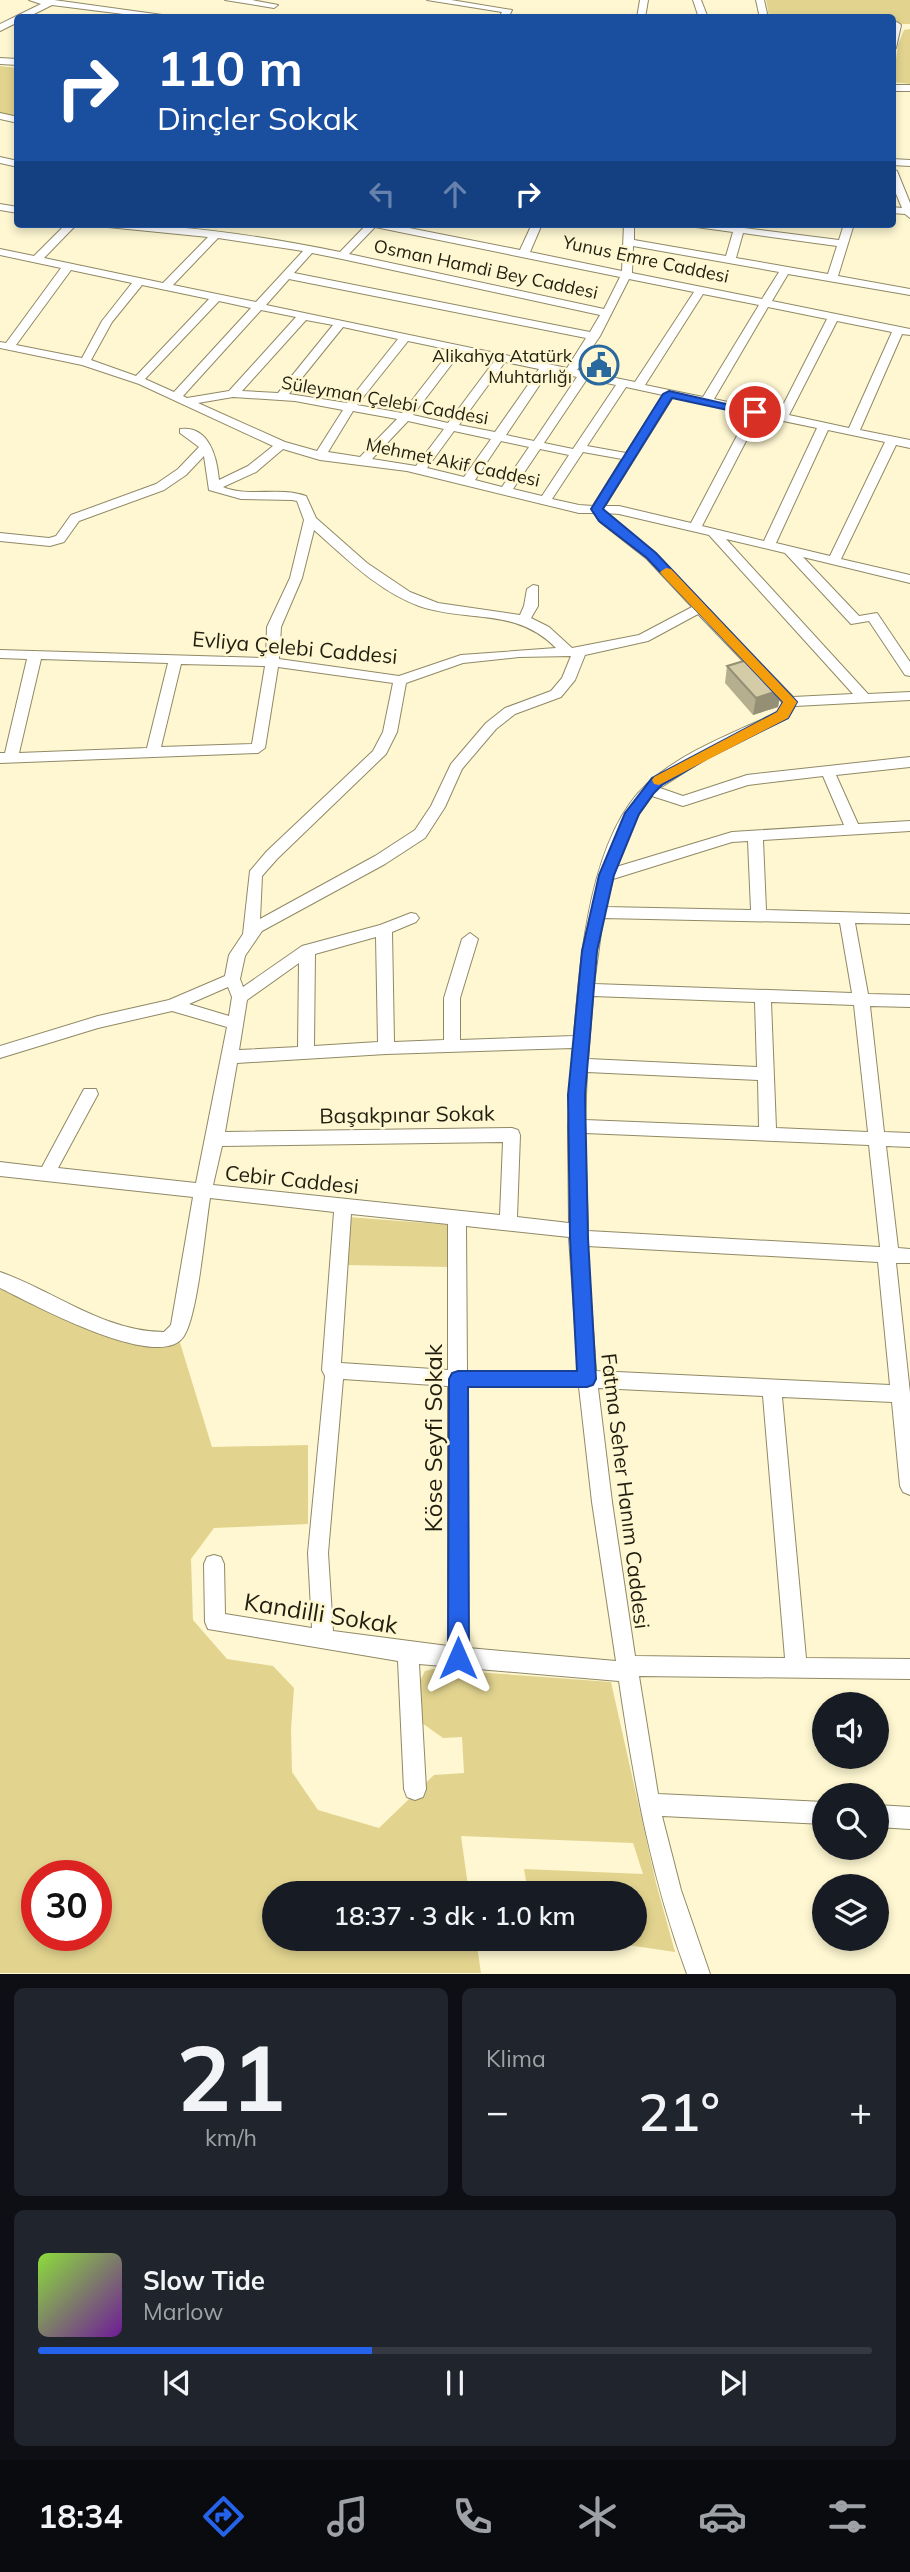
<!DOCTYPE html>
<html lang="tr">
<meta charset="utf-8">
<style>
:root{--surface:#171b24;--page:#20242c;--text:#f1f3f6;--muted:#9ea1a6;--line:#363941;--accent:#2563eb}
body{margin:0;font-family:Mulish,sans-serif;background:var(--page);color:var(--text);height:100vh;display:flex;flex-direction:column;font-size:26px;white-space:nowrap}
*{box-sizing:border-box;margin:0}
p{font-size:23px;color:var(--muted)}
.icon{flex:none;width:38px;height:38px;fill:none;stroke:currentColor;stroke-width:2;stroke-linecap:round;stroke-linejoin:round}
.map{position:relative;height:1974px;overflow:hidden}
.panel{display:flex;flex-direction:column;gap:14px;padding:14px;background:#0d0f14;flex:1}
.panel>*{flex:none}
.hud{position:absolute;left:14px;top:14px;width:882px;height:214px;border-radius:7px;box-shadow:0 4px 10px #0003;background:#1a4fa0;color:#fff;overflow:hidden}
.buttons{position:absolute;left:812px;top:1692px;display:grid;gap:14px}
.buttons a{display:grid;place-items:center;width:77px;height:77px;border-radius:50%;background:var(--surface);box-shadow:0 4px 10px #0003;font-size:35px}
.speed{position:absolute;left:21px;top:1860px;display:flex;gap:14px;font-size:35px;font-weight:700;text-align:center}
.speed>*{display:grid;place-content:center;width:91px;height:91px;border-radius:50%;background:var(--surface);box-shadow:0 4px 10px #0003;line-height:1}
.speed .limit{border:10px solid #d22;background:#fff;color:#111}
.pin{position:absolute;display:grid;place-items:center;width:60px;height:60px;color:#fff;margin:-30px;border:4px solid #fff;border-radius:50%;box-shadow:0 2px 7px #0007}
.me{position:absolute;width:77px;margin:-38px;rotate:0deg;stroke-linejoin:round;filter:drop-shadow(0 0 5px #0008)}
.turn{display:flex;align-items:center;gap:24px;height:147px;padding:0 28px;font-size:32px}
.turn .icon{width:91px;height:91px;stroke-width:2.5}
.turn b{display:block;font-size:49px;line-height:60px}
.lanes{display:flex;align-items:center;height:66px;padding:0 28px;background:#0003;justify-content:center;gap:35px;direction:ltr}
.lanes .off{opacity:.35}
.big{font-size:52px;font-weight:600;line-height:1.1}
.panel .widget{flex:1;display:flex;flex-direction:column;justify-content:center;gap:10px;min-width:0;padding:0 24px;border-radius:10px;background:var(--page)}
.panel .dial{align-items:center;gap:0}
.dial b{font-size:91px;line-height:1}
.song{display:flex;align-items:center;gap:21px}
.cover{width:84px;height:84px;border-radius:10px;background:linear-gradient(135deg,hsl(90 70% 55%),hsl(280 70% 35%))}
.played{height:7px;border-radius:4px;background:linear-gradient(90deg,var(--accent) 40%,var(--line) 40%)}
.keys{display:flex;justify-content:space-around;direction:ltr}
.heat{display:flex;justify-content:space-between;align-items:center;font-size:38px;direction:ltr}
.panel .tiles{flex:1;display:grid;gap:14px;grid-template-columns:1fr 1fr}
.widget:last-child{grid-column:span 2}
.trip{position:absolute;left:262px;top:1881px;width:385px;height:70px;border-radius:35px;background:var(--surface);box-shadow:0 4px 10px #0003;font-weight:600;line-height:70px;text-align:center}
.tab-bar{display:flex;height:112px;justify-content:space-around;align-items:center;background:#090b0e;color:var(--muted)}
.tab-bar .icon{width:49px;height:49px}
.tab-bar .selected{color:var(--accent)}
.tab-bar b{font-size:32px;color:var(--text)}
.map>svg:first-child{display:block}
.green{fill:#e2d48f;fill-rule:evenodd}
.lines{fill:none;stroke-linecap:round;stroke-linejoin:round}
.minor-casing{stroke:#908966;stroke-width:2}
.minor{fill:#fff;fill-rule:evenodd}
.wall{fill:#b5af90}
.shaded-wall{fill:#948f75}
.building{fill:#d3cca7;stroke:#948f75;stroke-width:2}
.route{fill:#2563eb;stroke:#184099;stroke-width:2}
.slow{fill:#f59e0b}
.labels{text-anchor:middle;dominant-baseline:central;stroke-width:5;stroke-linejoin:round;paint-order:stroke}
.far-street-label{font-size:18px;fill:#211e10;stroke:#fef7d1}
.far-poi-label{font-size:18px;fill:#211e10;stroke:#fef7d1;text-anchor:end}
.street-label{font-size:21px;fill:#211e10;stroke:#fef7d1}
.near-street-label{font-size:24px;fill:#211e10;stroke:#fef7d1}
</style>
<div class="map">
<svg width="910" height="1974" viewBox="0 0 910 1974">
<rect width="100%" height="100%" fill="#fef7d1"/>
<g class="green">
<polygon points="766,0 910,0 910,24 893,24 892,18 769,17"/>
<polygon points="910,29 910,84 893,82 898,45 904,30"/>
<polygon points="0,66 17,68 17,117 0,114"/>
<polygon points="348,1217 452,1225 449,1267 345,1265"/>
<path d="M0,1280L124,1334L177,1333L212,1447L308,1445V1524L214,1528L191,1559L193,1620L227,1659L273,1666L294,1688L291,1729L292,1772L318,1810L379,1828L434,1775L464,1773L462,1737L443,1738L422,1723L419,1683L425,1671L433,1669L611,1682L656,1883L675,1952L587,1939H635V1894L528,1893L524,1869L643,1874L633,1843L461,1836L469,1893L275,1894V1939H476L481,1973H0ZM37,1876H96V1936H37Z"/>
</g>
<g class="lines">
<defs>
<g id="minor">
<polygon points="29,0 54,0 184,18 155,18 52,5 26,18 18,18 18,22 0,31 0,24 41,4"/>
<polygon points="225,0 252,0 278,5 274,8"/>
<polygon points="427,0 451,0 512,10 508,18 499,18 502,12"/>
<polygon points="640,0 648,0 645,18 637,18"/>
<polygon points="693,0 701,0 708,18 699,18"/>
<polygon points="756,0 764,0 768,18 760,18"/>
<polygon points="897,22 901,25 896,48 892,51 892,25"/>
<polygon points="0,58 18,59 18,65 0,64"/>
<rect x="892" y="85" width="18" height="6"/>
<polygon points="0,113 18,117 18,123 0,119"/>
<polygon points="0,157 18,161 18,167 0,163"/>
<polygon points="892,159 910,160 910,166 892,165"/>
<polygon points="892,168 897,171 910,203 910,218 905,214 892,213 892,207 902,208 892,184"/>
<polygon points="0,204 18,207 18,213 0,210"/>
<path d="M66,224H77L44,258L163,283L208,237L108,227L103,224C183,224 262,236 340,252L367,224H389L520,250L532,224H542L530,252L622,271L624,224H634V240L726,256L733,232L696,227L691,224L734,226L735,224H745L744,228L839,240L844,224H854L838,276L910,289V295L788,274L772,301L910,329V335L902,334L860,430L910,440V448L896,445L841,559L910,575V583L803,557L859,616L877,613L910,662V676L905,675L869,621L851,624L785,553L726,539L868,694L910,692V700L795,706L788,718L711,755L660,788L683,796L747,775L910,757V767L836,775L858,824L910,821V831L763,840L766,910L910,914V924L855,923L868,994L910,995V1007L870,1006L884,1132L910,1133V1147L886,1146L898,1248L910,1249V1263H896L910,1393V1495L903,1492L900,1486L892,1402L782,1397L806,1658L910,1659V1679L639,1676L658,1794L824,1802V1824L662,1816L681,1890L710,1974H687C651,1877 634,1783 619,1681L419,1664L426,1789L423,1797L415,1800L407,1797L404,1789L398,1661L208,1629L205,1622L204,1564L207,1557L214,1555L221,1557L224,1564L225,1614L312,1628L308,1553L325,1376L322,1370L334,1212L210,1198C205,1229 198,1314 184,1336C160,1374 31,1303 0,1288V1272C54,1291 105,1332 164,1332L171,1325L193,1197L0,1176V1162L42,1167L84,1089H96L98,1094L58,1168L196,1183L227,1027L172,1011L98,1028L0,1058V1046L98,1016L169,1000L225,976L229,955L243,934L250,871L267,851L373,751L383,732L393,683L278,667L265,748L258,753L0,763V753H5L27,659L0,658V650L266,658L267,627L290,578L304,520L297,501L292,500L241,499L209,490L204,456L186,475L164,490L79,521L64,542L50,546L0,541V533L49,538L56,536L71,515L156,484L178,469L199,447L180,433V429C209,425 217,457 219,480L248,466L273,446L139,384L82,365L0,348V342L6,343L61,268L0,255V249L34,256ZM375,227L620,277L604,309L349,254ZM743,233L837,246L828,274L736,258ZM218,238L303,251L256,302L173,285ZM633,246L779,272L762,299L632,273ZM312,253L342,259L600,315L590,332L294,273ZM71,270L132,283L102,321L82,358L16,345ZM289,279L586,338L567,368L266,305ZM629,279L694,292L635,382L577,370L600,336ZM142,285L209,299L136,376L91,360L112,322ZM703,294L759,305L703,397L645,385ZM219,301L251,308L174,392L145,379ZM768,307L827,319L779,413L714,399ZM261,310L296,317L229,391L187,398L183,396ZM306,320L333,325L278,393L242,391ZM837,321L892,332L849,428L789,415ZM343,327L398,339L347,403L289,394ZM408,341L451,350L402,413L357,405ZM461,352L495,360L448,423L413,415ZM505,362L539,369L495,432L459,425ZM549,371L577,377L534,441L506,435ZM587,379L616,385L573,449L544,443ZM626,387L663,395L626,453L587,446ZM233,397L295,401L343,410L317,451L285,442L198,403ZM673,397L749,413L691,523L619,506H605ZM353,411L397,419L360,457L328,452ZM759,416L817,428L764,541L702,526ZM408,421L444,429L416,466L372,459ZM828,430L885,442L830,556L776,543ZM454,431L491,439L464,477L427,468ZM501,441L529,447L502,487L475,480ZM283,449L320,460L407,471L579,513H594L600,522L647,559L692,607L639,635L572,648L549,627L531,618L538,606V586L533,585L527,589L524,606L520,615L438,603L410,592L367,563L316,518L306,496C279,486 249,498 223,487L256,472ZM540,449L569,455L542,496L513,489ZM583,452L622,459L593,506L579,505L552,499ZM606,513L619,514L709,535L853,694L793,697L655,553ZM314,530C346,558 378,591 419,606C469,623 516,607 556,648L461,655L399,676L279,659L281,627L302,578ZM698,614L783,703L778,712C734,733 683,751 647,784C589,837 580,962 574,1036L460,1040V998L478,939L470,933L462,939L444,998V1040L394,1042L392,932L416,922L419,918L416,914L411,913L380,925L302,946L243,987L240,979L245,956L262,931L385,864L425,838L445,807L462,769L496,729L515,714L561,697L575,680L585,655L648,641ZM571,656L562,678L551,691L505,708L486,723L451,764L431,806L415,830L375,856L260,919L262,876L277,859L386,754L397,732L406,683L463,663L519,657ZM41,659L168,663L147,748L19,753ZM181,664L265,666L252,744L161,747ZM823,776L844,825L732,832L616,867L635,820L652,796L683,806L748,785ZM748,841L751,910L606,907L613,879L732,842ZM603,918L840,923L852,993L594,984ZM376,937L378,1042L314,1046L315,954ZM299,963L298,1047L239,1050L247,1000ZM228,987L232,997L229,1016L189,1004ZM593,996L755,1002L757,1067L588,1059ZM771,1002L854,1005L868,1132L776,1128ZM573,1048L568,1126L569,1223L517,1217L520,1135L518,1130L512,1128L225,1132L237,1063L386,1054ZM587,1072L758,1080L759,1127L585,1120ZM585,1133L869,1145L880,1247L588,1231ZM503,1142L500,1215L213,1185L222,1146ZM351,1214L448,1224V1370L341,1363ZM466,1226L569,1237L578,1371H467ZM587,1246L878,1262L890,1385L596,1371ZM343,1379L448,1386V1646L333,1631L328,1553ZM467,1387H579L592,1502L616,1661L468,1648ZM598,1388L763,1396L785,1658L635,1656L612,1502Z"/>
<polygon points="877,1805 910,1807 910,1829 877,1827"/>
</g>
</defs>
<use href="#minor" class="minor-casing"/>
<use href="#minor" class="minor"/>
</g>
<polygon class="wall" points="727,666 782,686 778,707 753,715 725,683"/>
<polygon class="shaded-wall" points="782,686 778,707 753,715 756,698"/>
<polygon class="building" points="754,658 782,686 778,687 780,690 756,698 727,666"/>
<polygon class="route" points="669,391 761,412 755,416 672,398 603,509 656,553 797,702 788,718 710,757 662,785 654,793 639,814 614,875 597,951 585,1095 588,1238 596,1379 593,1385 587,1387 468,1387 469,1658 466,1665 458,1668 451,1665 448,1658 449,1379 452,1373 458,1371 577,1371 570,1238 568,1095 582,951 599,875 625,813 652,778 777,712 783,702 647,558 599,521 591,509 663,394"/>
<polygon class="slow" points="666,568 671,569 797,702 788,718 659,785 654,784 652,780 654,777 777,712 783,702 662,575 660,572"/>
<defs>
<symbol id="civic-ring" viewBox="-11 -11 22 22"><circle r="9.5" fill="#fef7d1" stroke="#2a699f" stroke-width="1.5"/><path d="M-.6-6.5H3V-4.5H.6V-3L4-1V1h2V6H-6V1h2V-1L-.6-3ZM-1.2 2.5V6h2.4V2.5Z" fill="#2a699f"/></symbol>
</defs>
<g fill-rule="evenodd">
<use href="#civic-ring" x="577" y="343" width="44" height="44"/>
</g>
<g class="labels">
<g class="far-street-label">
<text transform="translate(646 259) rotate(12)">Yunus Emre Caddesi</text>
<text transform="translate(486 269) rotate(12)">Osman Hamdi Bey Caddesi</text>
<text transform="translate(385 400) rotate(10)">Süleyman Çelebi Caddesi</text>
<text transform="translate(453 462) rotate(12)">Mehmet Akif Caddesi</text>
</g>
<g class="far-poi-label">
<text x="572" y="355">Alikahya Atatürk<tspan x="572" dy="21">Muhtarlığı</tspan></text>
</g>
<g class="street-label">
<text transform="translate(295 647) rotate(5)">Evliya Çelebi Caddesi</text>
<text transform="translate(407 1114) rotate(-1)">Başakpınar Sokak</text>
<text transform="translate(292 1179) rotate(6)">Cebir Caddesi</text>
<text transform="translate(626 1491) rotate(83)">Fatma Seher Hanım Caddesi</text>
</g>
<g class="near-street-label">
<text transform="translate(433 1438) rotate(-90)">Köse Seyfi Sokak</text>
<text transform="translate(321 1613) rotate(9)">Kandilli Sokak</text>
</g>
</g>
</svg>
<div class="buttons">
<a><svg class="icon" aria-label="sound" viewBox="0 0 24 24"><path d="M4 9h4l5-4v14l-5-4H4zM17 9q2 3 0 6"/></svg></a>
<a><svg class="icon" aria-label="search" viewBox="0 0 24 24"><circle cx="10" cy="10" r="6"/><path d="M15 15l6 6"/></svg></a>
<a><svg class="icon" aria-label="layers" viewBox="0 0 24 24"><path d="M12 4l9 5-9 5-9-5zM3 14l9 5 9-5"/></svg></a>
</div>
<div class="speed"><div class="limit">30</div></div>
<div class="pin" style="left:755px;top:412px;background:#d93025"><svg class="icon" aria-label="arrive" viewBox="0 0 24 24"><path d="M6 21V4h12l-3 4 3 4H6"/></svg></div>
<svg class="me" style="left:458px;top:1658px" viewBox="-20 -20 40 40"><path d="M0-17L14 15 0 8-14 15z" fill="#2563eb" stroke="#fff" stroke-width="4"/></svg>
<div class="trip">18:37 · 3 dk · 1.0 km</div>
<div class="hud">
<div class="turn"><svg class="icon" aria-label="right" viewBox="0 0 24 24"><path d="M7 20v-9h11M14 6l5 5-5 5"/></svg><div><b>110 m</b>Dinçler Sokak</div></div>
<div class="lanes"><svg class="icon off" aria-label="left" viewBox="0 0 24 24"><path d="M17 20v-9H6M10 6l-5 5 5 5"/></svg><svg class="icon off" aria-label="ahead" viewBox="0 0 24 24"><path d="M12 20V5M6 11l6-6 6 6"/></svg><svg class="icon" aria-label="right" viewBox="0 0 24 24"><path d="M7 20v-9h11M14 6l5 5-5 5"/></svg></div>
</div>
</div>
<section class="panel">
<div class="tiles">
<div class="widget dial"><b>21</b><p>km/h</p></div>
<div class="widget"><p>Klima</p>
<div class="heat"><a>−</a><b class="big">21°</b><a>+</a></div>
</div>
<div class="widget">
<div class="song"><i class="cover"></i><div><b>Slow Tide</b><p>Marlow</p></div></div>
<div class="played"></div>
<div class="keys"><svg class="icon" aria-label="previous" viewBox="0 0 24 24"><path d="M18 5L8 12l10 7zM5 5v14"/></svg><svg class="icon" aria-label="pause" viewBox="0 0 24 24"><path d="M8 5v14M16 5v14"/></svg><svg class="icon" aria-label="next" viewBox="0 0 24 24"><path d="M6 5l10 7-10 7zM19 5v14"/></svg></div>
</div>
</div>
</section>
<nav class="tab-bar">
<b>18:34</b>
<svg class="icon selected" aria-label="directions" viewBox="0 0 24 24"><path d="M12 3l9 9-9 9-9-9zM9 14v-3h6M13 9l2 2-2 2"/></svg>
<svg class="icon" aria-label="music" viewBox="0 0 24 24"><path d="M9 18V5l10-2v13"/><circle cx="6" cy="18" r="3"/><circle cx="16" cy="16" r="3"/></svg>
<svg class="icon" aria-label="phone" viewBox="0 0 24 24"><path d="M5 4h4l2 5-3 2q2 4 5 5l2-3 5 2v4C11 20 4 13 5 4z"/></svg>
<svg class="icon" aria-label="climate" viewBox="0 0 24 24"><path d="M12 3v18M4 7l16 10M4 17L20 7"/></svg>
<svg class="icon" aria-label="car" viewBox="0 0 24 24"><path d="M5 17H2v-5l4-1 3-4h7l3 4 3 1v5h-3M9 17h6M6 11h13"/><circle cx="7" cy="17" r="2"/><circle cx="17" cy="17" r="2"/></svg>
<svg class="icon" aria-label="filters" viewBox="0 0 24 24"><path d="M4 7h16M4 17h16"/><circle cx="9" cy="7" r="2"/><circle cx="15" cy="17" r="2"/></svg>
</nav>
